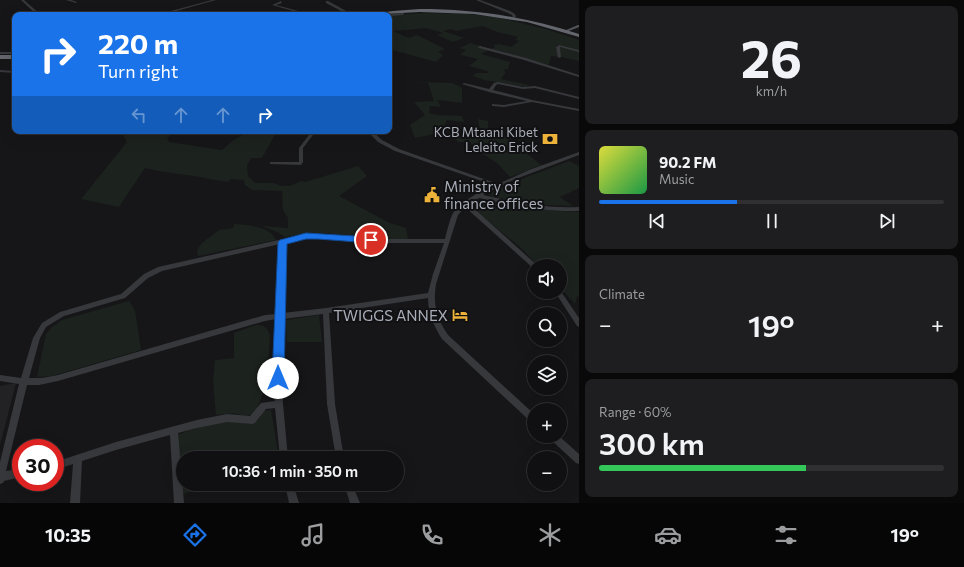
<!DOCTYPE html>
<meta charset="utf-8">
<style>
:root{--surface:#101012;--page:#1e1e20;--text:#f1f3f6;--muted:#9c9d9f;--line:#303032;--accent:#1a73e8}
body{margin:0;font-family:Commissioner,sans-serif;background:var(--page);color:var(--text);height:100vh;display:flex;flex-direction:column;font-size:15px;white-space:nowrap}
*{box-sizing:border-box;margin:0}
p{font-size:13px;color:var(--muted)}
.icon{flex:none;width:22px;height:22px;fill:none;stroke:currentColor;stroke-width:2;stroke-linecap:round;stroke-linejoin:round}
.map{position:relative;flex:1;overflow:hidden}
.drawer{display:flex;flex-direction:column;gap:6px;padding:6px;background:#09090a;width:385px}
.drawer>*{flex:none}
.banner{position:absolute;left:12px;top:12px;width:380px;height:122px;border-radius:8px;box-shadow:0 4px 16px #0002,0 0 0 1px var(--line);background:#1a73e8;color:#fff;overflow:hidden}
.buttons{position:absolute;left:527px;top:259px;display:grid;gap:8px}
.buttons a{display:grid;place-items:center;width:40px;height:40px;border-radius:50%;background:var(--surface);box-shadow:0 4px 16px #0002,0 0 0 1px var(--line);font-size:20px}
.speed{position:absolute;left:12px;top:439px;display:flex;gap:8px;font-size:20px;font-weight:700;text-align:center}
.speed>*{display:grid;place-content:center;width:52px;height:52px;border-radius:50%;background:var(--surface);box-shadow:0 4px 16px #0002,0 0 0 1px var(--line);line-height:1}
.speed .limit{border:6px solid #d22;background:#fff;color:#111}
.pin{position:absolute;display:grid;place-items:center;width:34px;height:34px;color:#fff;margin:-17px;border:2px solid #fff;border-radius:50%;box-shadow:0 1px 4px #0007}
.me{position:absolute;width:44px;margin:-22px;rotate:0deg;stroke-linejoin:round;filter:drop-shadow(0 0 3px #0008)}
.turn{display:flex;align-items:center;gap:14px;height:84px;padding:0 20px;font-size:18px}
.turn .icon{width:52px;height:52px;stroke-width:2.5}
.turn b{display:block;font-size:28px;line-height:34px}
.lanes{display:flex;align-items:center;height:38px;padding:0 20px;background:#0003;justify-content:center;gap:20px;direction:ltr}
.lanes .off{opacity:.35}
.big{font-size:30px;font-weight:600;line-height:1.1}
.drawer .tile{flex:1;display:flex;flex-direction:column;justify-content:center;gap:6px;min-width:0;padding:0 14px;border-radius:8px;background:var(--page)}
.drawer .dial{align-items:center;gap:0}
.dial b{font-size:52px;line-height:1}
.song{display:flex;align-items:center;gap:12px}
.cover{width:48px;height:48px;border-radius:6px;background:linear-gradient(135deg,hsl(60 70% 55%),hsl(140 70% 35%))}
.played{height:4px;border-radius:2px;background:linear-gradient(90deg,var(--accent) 40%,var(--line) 40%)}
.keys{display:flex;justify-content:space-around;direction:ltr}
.heat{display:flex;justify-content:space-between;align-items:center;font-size:22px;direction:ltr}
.charge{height:6px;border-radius:3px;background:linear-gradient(90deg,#34c759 60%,var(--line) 0)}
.trip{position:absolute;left:176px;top:451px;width:228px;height:40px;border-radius:20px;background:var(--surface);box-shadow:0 4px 16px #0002,0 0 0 1px var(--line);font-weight:600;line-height:40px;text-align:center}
.menu{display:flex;height:64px;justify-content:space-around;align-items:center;background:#060607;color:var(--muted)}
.menu .icon{width:28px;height:28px}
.menu .selected{color:var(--accent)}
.menu b{font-size:18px;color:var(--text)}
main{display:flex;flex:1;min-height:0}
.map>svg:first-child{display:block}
.built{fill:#222225}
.green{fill:#1c221d}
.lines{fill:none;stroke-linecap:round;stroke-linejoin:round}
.minor{fill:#37383c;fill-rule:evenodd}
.major{fill:#53555b;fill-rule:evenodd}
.highway{fill:#63666d;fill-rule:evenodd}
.route{fill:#1a73e8;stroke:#114b97}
.labels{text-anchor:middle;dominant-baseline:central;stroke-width:4;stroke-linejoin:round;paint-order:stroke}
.far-poi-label{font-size:13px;fill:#a8adb7;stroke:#111113;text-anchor:end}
.poi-label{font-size:15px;fill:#a8adb7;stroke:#111113;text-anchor:start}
</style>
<main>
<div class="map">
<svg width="579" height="503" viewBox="0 0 579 503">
<rect width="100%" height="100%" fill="#161618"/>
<polygon class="built" points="16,383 0,445 0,386"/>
<g class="green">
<polygon points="426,13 468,14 497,17 549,30 579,40 579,50 558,45 556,46 558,57 551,56 549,65 492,49 481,54 510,62 508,69 503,70 506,72 501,79 529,85 525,87 484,80 473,76 476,73 489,73 487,71 469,66 478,59 460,55 466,50 460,48 470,43 491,49 495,47 493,45 500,44 511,47 519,41 515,40 518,37 497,32 483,26 456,31 451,29 443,31 464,38 453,42 437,35 443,33 426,28 393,31 409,38 417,35 445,49 438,52 443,55 436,62 389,49 389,43 392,41 389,40 389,15"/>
<polygon points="560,47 579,51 579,61 561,57"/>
<path d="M415,82L453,83L462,88V103L437,100L441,107L430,106L429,113C440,117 451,114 462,116L464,122L447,120C440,136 431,134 415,138L410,125L425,115L414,102L434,101L428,83Z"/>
<polygon points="478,119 488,121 488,129 506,137 541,165 510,177 497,163 475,149 470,142 458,142 454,137 473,136 469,129 480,130"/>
<path d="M130,131H176L167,138L169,142L222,150L232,141L241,136L242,133L237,131H277L262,158H251L247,166L248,176L255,183H274L281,186H290L301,181L305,182L358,166L367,176L339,196L390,223L406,228L408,239C367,241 326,227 285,237L277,232L262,226L288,228V218L283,210L282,191L252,190L245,185L244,180L231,179L229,182C217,181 207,178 195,176C178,174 162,172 145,168L119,207L81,199L127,142L123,135Z"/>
<polygon points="569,161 579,166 579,188 560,197 573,206 544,205 493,197 488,194 501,187"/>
<polygon points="485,199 548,210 579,212 579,296 577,297 575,304 560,288 560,266 538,266 521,248 471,207"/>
<path d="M234,224C247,225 270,226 276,240L198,256L197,250L202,243L219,230L233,228Z"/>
<polygon points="129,301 135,310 141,350 52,376 37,377 46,334 52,327 62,320"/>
<polygon points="319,315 322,342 287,342 286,320"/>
<path d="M256,325C264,325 267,327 270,335C268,364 269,387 254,414L245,416L234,413L216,415L213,381L215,360L234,358V333Z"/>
<path d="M271,410L279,458H183V484H216L183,494L177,435C188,431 224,418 235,420C242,421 246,426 253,423C258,421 261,416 263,411Z"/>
</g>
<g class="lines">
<g class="minor">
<polygon points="21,0 24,0 41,15 37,15"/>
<polygon points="66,0 71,0 77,2 76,3"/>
<polygon points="212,0 216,0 162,15 156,15"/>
<polygon points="476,0 480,0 510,11 515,14 516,17 513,18 512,15 508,13"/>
<polygon points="281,1 282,3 276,5 313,15 307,15 272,5"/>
<polygon points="326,1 328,1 348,12 349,15 345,15 345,13 326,3"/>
<polygon points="404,13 403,15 389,16 389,15 386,15 388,14"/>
<polygon points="559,45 579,50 579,52 560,47 561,57 558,58 556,47"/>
<polygon points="480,46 526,58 579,75 579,77 524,60 479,48 478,47"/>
<rect x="0" y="52" width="15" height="2"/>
<polygon points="0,70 15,71 15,73 0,72"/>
<polygon points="498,82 523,87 535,86 579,97 579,99 535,88 523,89 498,84 496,85 493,90 532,100 579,109 579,111 532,102 504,107 493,106 492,106 492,104 504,105 527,101 489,92 462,84 464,83 489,89 494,83"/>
<polygon points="312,131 316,131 303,148 303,162 301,165 270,164 270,162 299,162 299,148"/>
<path d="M367,131H372L382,140L399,149L498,184L529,170L579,152V155L513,180L483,195C515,202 546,209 579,207V211C545,212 512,205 479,198L469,204L538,266H534V268H533L465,207L458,215L436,284C433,305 436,317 448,335L534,414V423L531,422L442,339C434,326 428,314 428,298L329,313L335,404L344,458H336L327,404L323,314L283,319L282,365L283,404L288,458H280L275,408L266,409L255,423L252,424L227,422L197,428L178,433L184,503H174L170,435L116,450L82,461L80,503H70L73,464L55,470V462L116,442L197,420L227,414L250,416L261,403L275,401L274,365L276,319L265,321L58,381L39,385H27L6,471L21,469V477L4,481L3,483L0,484V462L19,384L0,381V375L21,378L33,338L42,323L60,312L121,294L144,274L158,267L296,236L318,234L382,239H445C447,231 449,222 452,215C460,202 480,191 493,185L395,151L378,142ZM318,238L382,243H444L433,274L428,293L326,308L283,313L286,242L296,240ZM280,244L277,314L265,315L58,375L42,378H29L40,338L46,327L64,316L125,298L148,278L162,271Z"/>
<polygon points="560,290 579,318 579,327 577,326 555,292 560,292"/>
<polygon points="549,436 559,436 579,454 579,464 576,463 550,439"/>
<polygon points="285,484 293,484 299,503 289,503"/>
<polygon points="344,484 352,484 360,503 350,503"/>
</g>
<polygon class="major" points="578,25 579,25 579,27 566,32 564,31"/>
<g class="highway">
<path d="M420,9C475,9 527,17 579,34V37L527,22L474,14L420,12L364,15L393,11Z"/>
<rect x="0" y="55" width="15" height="4"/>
</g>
</g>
<polygon class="route" points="306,233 371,237 375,240 371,243 318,239 306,239 287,244 284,378 282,381 278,383 274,381 272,378 278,242 280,240"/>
<defs>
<symbol id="bank-bare" viewBox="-9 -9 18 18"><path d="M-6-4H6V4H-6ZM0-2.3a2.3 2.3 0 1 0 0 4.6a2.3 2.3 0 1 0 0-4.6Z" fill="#ecb239" stroke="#111113" stroke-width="2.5" paint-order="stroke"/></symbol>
<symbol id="civic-bare" viewBox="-9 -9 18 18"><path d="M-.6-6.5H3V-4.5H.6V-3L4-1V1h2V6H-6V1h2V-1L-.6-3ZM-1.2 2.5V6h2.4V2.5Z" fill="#ecb239" stroke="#111113" stroke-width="2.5" paint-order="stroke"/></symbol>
<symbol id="hotel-bare" viewBox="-9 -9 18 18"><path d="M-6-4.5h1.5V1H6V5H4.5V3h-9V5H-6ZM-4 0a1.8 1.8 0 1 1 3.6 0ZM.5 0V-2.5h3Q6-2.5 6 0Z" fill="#ecb239" stroke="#111113" stroke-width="2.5" paint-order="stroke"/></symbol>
</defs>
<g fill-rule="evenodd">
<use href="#bank-bare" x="539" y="128" width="22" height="22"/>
<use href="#civic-bare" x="421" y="184" width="22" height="22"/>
<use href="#hotel-bare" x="449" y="304" width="22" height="22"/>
</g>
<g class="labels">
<g class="far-poi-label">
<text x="538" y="132">KCB Mtaani Kibet<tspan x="538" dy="15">Leleito Erick</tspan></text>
</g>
<g class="poi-label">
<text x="444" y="186">Ministry of<tspan x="444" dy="17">finance offices</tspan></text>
<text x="448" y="315" text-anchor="end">TWIGGS ANNEX</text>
</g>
</g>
</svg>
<div class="buttons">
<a><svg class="icon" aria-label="sound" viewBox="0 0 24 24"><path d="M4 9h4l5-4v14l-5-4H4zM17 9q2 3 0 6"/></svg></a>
<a><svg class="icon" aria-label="search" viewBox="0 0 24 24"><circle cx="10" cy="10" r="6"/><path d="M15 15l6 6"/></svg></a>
<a><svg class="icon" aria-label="layers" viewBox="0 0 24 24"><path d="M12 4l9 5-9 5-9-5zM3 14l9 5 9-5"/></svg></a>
<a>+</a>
<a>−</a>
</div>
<div class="speed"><div class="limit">30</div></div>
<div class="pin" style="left:371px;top:240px;background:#d93025"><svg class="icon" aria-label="arrive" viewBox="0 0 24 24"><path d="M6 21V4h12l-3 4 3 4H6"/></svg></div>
<svg class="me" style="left:278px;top:378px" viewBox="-20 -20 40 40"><circle r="19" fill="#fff"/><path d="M0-13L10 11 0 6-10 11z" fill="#1a73e8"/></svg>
<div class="trip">10:36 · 1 min · 350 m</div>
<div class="banner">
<div class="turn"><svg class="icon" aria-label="right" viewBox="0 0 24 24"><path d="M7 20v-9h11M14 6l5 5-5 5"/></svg><div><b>220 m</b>Turn right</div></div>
<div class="lanes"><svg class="icon off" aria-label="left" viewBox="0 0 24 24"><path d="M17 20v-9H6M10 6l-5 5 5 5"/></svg><svg class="icon off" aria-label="ahead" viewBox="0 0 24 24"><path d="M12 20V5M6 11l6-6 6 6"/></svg><svg class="icon off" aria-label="ahead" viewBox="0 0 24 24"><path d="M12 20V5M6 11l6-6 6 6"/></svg><svg class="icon" aria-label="right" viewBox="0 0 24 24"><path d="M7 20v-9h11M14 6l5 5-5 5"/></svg></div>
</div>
</div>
<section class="drawer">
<div class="tile dial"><b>26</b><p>km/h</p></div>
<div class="tile">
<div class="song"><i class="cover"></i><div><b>90.2 FM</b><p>Music</p></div></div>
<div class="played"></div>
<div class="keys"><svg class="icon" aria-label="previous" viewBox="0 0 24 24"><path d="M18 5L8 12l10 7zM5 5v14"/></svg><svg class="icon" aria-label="pause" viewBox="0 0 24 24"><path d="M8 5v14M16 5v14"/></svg><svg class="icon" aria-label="next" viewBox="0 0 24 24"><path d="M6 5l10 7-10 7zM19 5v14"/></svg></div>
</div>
<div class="tile"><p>Climate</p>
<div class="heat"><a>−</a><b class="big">19°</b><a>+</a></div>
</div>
<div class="tile"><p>Range · 60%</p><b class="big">300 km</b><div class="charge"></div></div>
</section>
</main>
<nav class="menu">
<b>10:35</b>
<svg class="icon selected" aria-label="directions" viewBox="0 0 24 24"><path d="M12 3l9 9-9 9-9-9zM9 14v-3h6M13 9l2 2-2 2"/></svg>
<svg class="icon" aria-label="music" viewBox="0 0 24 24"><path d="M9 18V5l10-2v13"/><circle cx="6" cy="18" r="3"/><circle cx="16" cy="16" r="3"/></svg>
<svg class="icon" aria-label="phone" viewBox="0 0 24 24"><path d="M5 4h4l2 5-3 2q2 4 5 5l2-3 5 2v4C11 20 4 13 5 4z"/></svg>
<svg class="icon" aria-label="climate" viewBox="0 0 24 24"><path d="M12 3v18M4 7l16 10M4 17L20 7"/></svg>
<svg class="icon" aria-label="car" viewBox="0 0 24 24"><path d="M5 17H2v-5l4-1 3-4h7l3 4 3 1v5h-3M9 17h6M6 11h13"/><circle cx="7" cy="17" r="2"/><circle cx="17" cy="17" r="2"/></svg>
<svg class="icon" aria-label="filters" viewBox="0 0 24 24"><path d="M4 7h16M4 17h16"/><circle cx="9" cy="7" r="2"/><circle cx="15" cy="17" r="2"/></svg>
<b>19°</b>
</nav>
